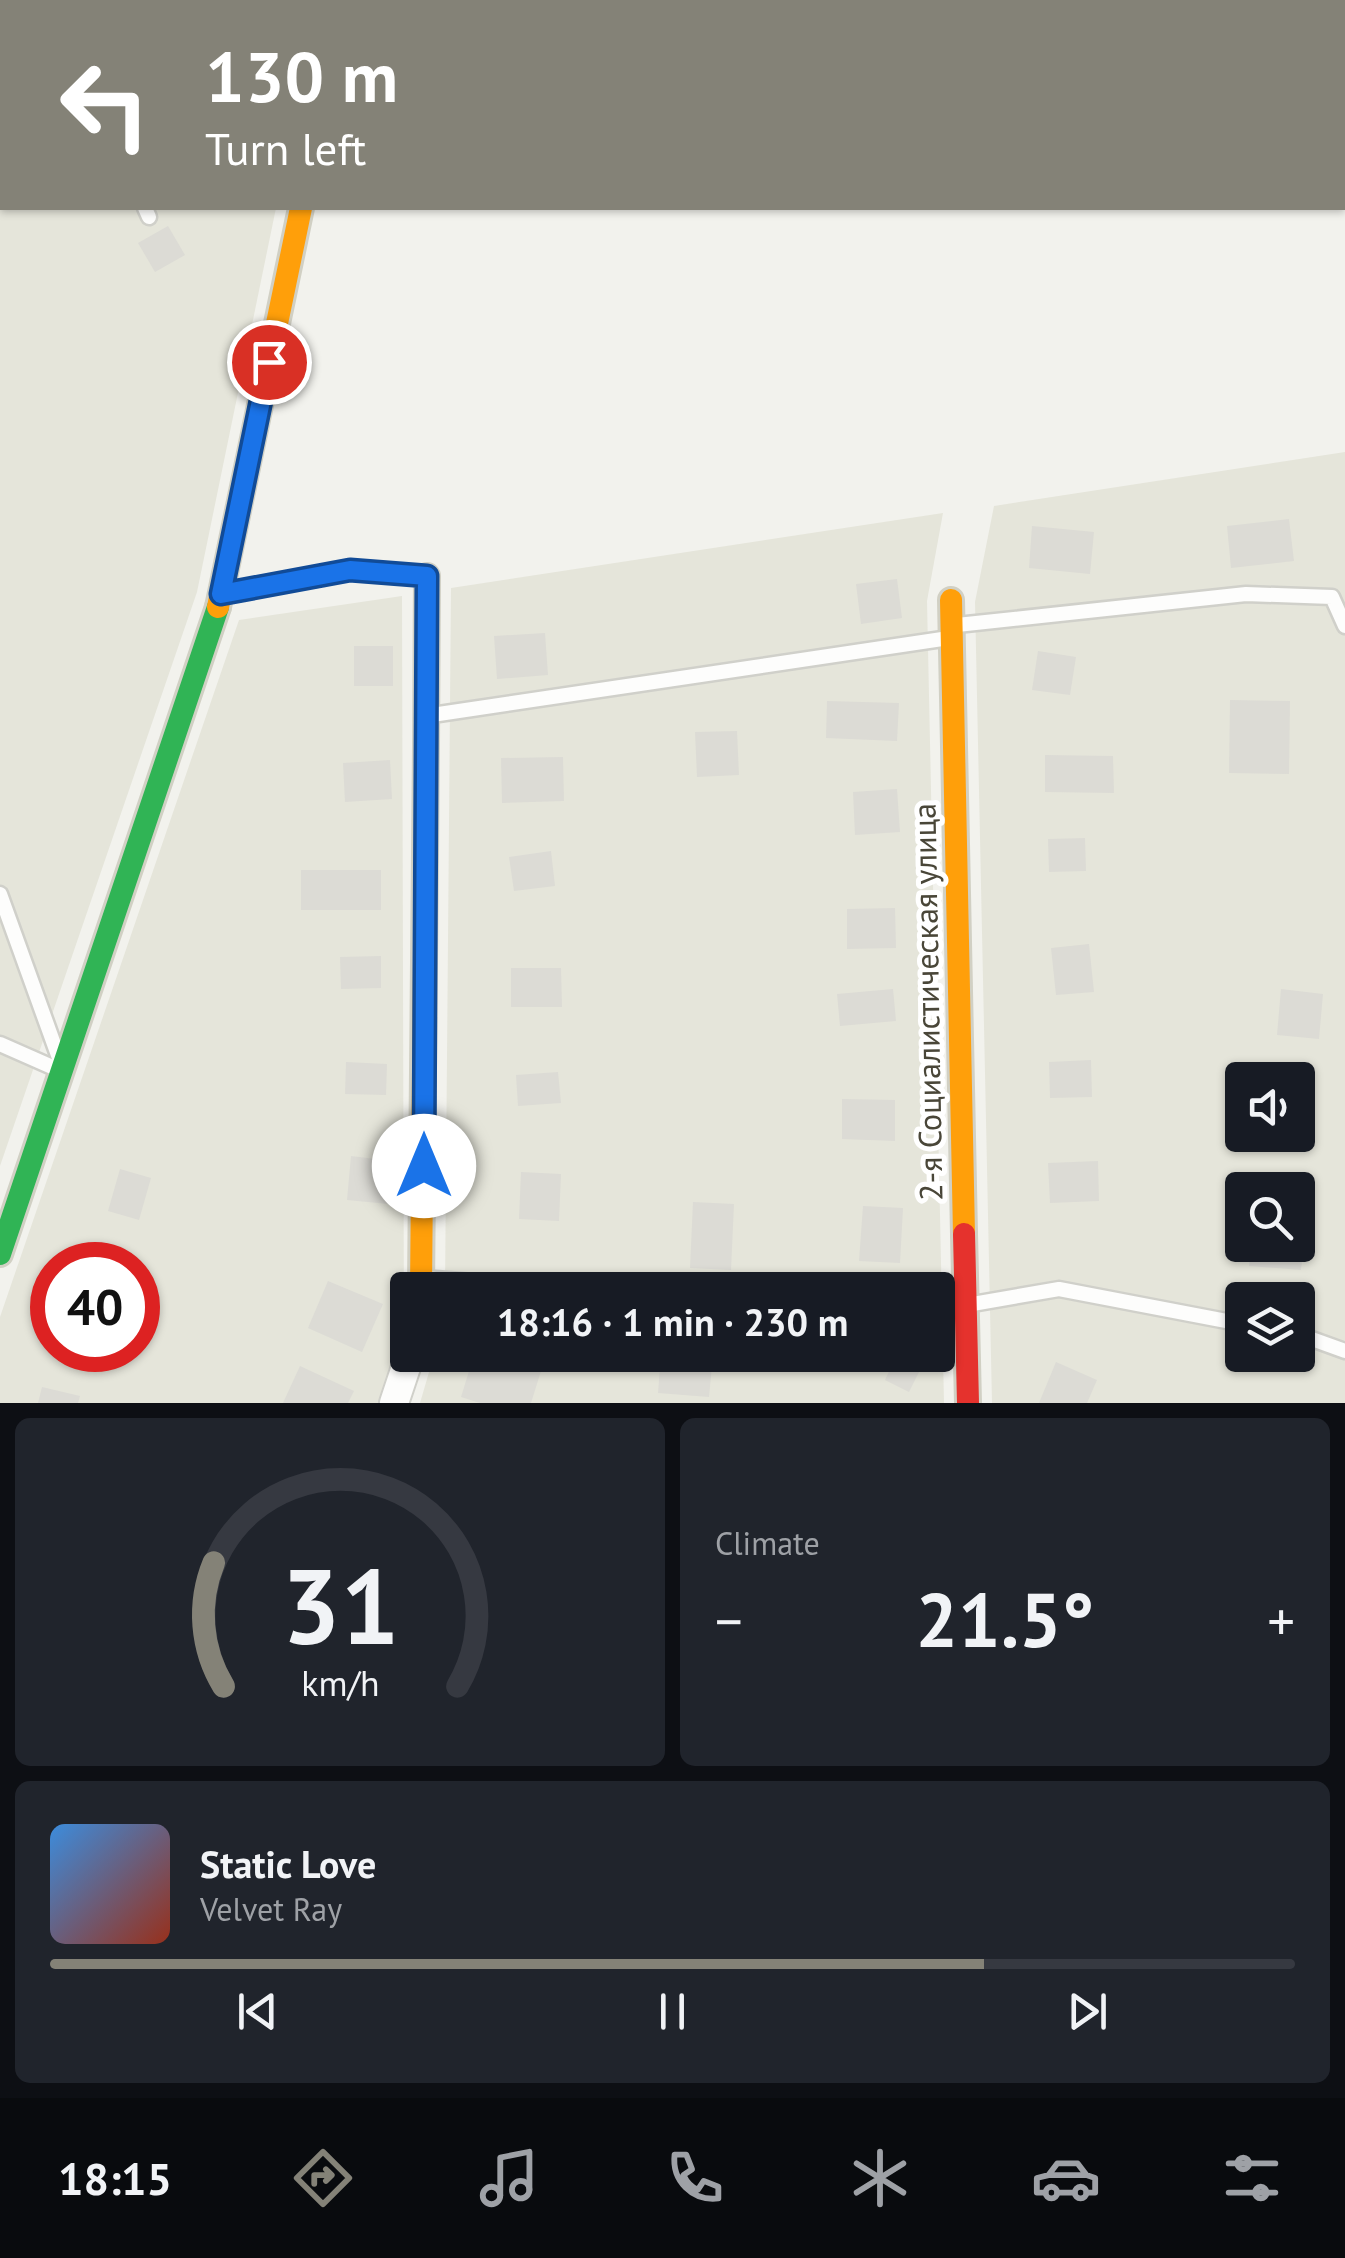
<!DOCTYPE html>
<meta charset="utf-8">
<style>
:root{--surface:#171b24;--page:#20242c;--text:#f1f3f6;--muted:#9ea1a6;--line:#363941;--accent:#848277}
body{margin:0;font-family:"PT Sans",sans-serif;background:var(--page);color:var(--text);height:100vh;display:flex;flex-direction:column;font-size:38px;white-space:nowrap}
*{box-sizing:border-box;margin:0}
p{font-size:32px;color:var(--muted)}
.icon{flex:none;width:55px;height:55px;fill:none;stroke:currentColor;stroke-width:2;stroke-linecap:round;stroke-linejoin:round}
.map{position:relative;height:1403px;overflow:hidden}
.drawer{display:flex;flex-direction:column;gap:15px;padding:15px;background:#0d0f14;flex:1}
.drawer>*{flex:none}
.hud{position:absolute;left:0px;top:0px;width:1345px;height:210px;box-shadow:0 2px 8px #0004;background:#848277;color:#fff;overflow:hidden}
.buttons{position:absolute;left:1225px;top:1062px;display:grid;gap:20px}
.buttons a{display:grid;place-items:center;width:90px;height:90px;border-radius:10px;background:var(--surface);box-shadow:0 2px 8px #0004;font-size:50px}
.speed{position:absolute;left:30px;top:1242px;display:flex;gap:20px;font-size:50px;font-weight:700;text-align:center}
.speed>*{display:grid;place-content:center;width:130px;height:130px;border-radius:50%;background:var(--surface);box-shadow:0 2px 8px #0004;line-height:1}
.speed .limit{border:15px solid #d22;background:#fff;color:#111}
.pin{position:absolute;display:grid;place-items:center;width:85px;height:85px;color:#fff;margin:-42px;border:5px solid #fff;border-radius:50%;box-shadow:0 2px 10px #0007}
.me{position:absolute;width:110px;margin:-55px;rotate:0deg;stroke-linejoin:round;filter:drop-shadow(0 0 8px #0008)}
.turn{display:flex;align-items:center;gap:35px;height:210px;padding:0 40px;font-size:45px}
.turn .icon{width:130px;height:130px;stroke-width:2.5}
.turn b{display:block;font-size:70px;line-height:85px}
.big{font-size:75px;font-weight:800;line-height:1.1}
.drawer .widget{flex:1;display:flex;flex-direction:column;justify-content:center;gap:15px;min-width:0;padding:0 35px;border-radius:15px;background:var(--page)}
.drawer .dial{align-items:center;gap:0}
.dial svg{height:260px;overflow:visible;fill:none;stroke:var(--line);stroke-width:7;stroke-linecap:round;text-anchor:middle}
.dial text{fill:var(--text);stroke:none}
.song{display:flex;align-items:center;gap:30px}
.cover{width:120px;height:120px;border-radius:15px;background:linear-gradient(135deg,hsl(210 70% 55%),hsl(10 70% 35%))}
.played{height:10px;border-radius:5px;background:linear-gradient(90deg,var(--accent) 75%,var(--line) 75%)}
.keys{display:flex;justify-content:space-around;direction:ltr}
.heat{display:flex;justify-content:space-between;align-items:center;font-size:55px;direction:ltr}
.drawer .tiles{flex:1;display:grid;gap:15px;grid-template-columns:1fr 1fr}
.widget:last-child{grid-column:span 2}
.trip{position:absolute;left:390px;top:1272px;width:565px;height:100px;border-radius:10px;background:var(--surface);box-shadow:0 2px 8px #0004;font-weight:800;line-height:100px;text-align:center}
.tabs{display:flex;height:160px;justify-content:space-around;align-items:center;background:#090b0e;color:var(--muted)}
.tabs .icon{width:70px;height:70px}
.tabs .active{color:var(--accent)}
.tabs b{font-size:45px;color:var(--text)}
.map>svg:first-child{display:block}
.residential{fill:#e5e5da;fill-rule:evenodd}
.building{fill:#dcdbd5}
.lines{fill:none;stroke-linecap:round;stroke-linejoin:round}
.lane-casing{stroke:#d0d0ca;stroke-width:19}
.street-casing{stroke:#d0d0ca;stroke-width:32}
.fast-casing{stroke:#d1d0c4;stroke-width:28}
.slow-casing{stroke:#d1d0c4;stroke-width:28}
.jam-casing{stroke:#d1d0c4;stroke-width:28}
.lane{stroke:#fdfdfc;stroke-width:14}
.street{stroke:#fdfdfc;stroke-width:28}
.fast{stroke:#30b455;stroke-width:22}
.slow{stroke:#ff9f0a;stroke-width:22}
.jam{stroke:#e5322d;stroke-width:22}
.route-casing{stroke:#114b97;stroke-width:25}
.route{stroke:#1a73e8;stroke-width:18}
.labels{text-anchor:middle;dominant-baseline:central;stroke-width:10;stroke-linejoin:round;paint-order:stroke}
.street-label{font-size:32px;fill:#494638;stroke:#fff}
</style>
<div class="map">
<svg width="1345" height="1403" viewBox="0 0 1345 1403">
<rect width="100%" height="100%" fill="#f2f2ed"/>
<g class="residential">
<polygon points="0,0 285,2 2,2 2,208 276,208 197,592 0,1166"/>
<path d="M1345,452V1403H992L975,602L994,506ZM1242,1080H1298V1135H1242ZM1242,1190H1298V1245H1242ZM1242,1300H1298V1355H1242Z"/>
<polygon points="943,513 927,601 944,1403 420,1403 434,1355 938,1355 938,1290 445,1290 451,588"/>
<path d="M402,596L404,1351L382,1403H0V1317L239,620ZM52,1265H138V1350H52Z"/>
</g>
<g class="building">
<polygon points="168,226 185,255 155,272 138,243"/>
<polygon points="1289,519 1294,561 1231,568 1227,526"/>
<polygon points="1032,526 1094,532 1090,574 1029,568"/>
<polygon points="897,579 902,618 861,624 856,584"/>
<polygon points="545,633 548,675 497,679 494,636"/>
<rect x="354" y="646" width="39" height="40"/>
<polygon points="1038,651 1076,657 1070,695 1032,690"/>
<polygon points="1230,700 1290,701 1289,774 1229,773"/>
<polygon points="827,701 899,703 897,741 826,738"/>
<polygon points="737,731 739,775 697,777 695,732"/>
<polygon points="1045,755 1113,756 1114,793 1045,792"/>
<polygon points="563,757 564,801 502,803 501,758"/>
<polygon points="390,760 392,799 345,802 343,763"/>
<polygon points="897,789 900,832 855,835 853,792"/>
<polygon points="1085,838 1086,871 1049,872 1048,839"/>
<polygon points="551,851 555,886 514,891 509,857"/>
<rect x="301" y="870" width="80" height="40"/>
<polygon points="895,908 896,948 847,949 847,909"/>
<polygon points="1089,944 1094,992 1056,995 1051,948"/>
<polygon points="381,956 381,988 341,989 340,957"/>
<polygon points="511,968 561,968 562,1007 511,1007"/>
<polygon points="893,989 896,1021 840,1026 837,994"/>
<polygon points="1281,989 1323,994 1319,1039 1277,1035"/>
<polygon points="1091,1060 1092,1097 1050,1098 1049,1062"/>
<polygon points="346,1062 387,1064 386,1095 345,1094"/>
<polygon points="558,1072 561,1103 518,1106 516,1075"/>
<polygon points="842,1099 895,1100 895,1141 842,1139"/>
<polygon points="351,1156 392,1161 388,1204 347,1200"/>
<polygon points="1098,1161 1099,1201 1050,1203 1048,1163"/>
<polygon points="120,1169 151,1178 139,1220 108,1211"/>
<polygon points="521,1172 561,1174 559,1221 519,1219"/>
<polygon points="693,1202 734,1204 731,1270 690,1268"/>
<polygon points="863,1206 903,1208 900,1263 859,1261"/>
<polygon points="1298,1216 1306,1217 1301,1270 1249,1266 1251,1245 1298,1245"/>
<polygon points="328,1281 383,1304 362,1352 308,1328"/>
<polygon points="474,1355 546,1355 531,1403 480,1403 461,1397"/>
<polygon points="661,1355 713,1355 709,1397 658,1393"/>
<polygon points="897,1355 927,1356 909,1392 885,1380"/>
<polygon points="1056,1362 1097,1380 1087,1403 1039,1403"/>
<polygon points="300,1366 354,1391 348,1403 283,1403"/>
<polygon points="42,1387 80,1396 78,1403 38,1403"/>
</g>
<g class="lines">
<defs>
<g id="lane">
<polyline points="100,0 101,2"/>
<polyline points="138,2 144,0"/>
<polyline points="145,208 149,217"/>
<polyline points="227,592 350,570 423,575"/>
<polyline points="957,625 1246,594 1332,597 1345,626"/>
<polyline points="432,715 949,638"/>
<polyline points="0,894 59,1058"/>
<polyline points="0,1044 59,1070"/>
<polyline points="423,1278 575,1290"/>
<polyline points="938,1310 1059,1289 1242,1324"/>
<polyline points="1298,1334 1345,1351"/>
</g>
<g id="street">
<polyline points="312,0 312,2"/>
<polyline points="394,1403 410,1355"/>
</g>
<g id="fast">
<polyline points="426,745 427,576"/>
<polyline points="0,1254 218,607"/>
</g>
<g id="slow">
<polyline points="951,600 964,1234"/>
<polyline points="218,607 301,208"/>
<polyline points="421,1290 426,745"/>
</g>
<polyline id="jam" points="964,1234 968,1403"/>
</defs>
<use href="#lane" class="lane-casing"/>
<use href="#street" class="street-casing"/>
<use href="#fast" class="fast-casing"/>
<use href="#slow" class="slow-casing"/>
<use href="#jam" class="jam-casing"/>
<use href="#lane" class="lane"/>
<use href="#street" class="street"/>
<use href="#fast" class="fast"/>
<use href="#slow" class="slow"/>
<use href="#jam" class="jam"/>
</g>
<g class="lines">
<defs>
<polyline id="route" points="269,362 221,594 350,570 427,576 424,1166"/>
</defs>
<use href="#route" class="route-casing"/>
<use href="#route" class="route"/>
</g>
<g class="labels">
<g class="street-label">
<text transform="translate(927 1002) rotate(-91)">2-я Социалистическая улица</text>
</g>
</g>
</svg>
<div class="buttons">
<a><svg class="icon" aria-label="sound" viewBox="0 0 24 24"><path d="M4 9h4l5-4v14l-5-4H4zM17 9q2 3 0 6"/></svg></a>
<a><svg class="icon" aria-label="search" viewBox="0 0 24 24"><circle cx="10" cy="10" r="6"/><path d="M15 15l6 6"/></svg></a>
<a><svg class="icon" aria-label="layers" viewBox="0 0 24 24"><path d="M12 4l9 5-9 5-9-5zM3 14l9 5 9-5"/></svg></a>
</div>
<div class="speed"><div class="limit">40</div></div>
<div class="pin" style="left:269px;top:362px;background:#d93025"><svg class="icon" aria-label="arrive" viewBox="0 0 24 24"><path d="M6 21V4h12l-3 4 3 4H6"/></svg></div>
<svg class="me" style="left:424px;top:1166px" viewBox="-20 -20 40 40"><circle r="19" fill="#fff"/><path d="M0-13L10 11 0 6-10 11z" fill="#1a73e8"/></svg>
<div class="trip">18:16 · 1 min · 230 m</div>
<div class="hud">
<div class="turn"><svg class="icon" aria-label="left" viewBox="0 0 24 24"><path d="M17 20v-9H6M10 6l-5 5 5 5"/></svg><div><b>130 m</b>Turn left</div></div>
</div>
</div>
<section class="drawer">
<div class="tiles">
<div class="widget dial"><svg viewBox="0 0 100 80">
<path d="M14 69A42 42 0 1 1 86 69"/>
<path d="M14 69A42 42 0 0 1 11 31" stroke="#848277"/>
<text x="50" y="56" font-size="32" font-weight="700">31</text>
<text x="50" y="72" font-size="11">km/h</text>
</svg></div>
<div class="widget"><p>Climate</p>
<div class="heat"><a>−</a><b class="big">21.5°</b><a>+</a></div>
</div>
<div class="widget">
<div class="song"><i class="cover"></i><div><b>Static Love</b><p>Velvet Ray</p></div></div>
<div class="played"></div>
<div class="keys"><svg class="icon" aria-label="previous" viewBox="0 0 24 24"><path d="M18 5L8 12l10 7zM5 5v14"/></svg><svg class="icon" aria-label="pause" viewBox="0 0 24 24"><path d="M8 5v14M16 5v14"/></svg><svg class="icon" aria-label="next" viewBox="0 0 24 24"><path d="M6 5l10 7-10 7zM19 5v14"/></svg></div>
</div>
</div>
</section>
<nav class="tabs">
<b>18:15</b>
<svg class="icon active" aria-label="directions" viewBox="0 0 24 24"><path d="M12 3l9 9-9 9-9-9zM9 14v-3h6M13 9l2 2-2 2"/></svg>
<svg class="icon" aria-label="music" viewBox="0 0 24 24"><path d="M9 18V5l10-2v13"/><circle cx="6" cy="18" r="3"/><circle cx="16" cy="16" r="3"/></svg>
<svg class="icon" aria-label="phone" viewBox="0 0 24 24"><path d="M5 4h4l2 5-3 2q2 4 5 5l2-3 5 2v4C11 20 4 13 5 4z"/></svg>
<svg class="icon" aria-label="climate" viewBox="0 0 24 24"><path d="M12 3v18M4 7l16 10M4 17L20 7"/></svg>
<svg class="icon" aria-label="car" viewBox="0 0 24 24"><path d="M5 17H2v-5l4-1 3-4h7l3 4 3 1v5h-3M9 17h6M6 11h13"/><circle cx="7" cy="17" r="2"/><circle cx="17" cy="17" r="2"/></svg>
<svg class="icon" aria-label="filters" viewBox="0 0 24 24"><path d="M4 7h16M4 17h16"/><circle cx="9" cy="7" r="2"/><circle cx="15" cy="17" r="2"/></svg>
</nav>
